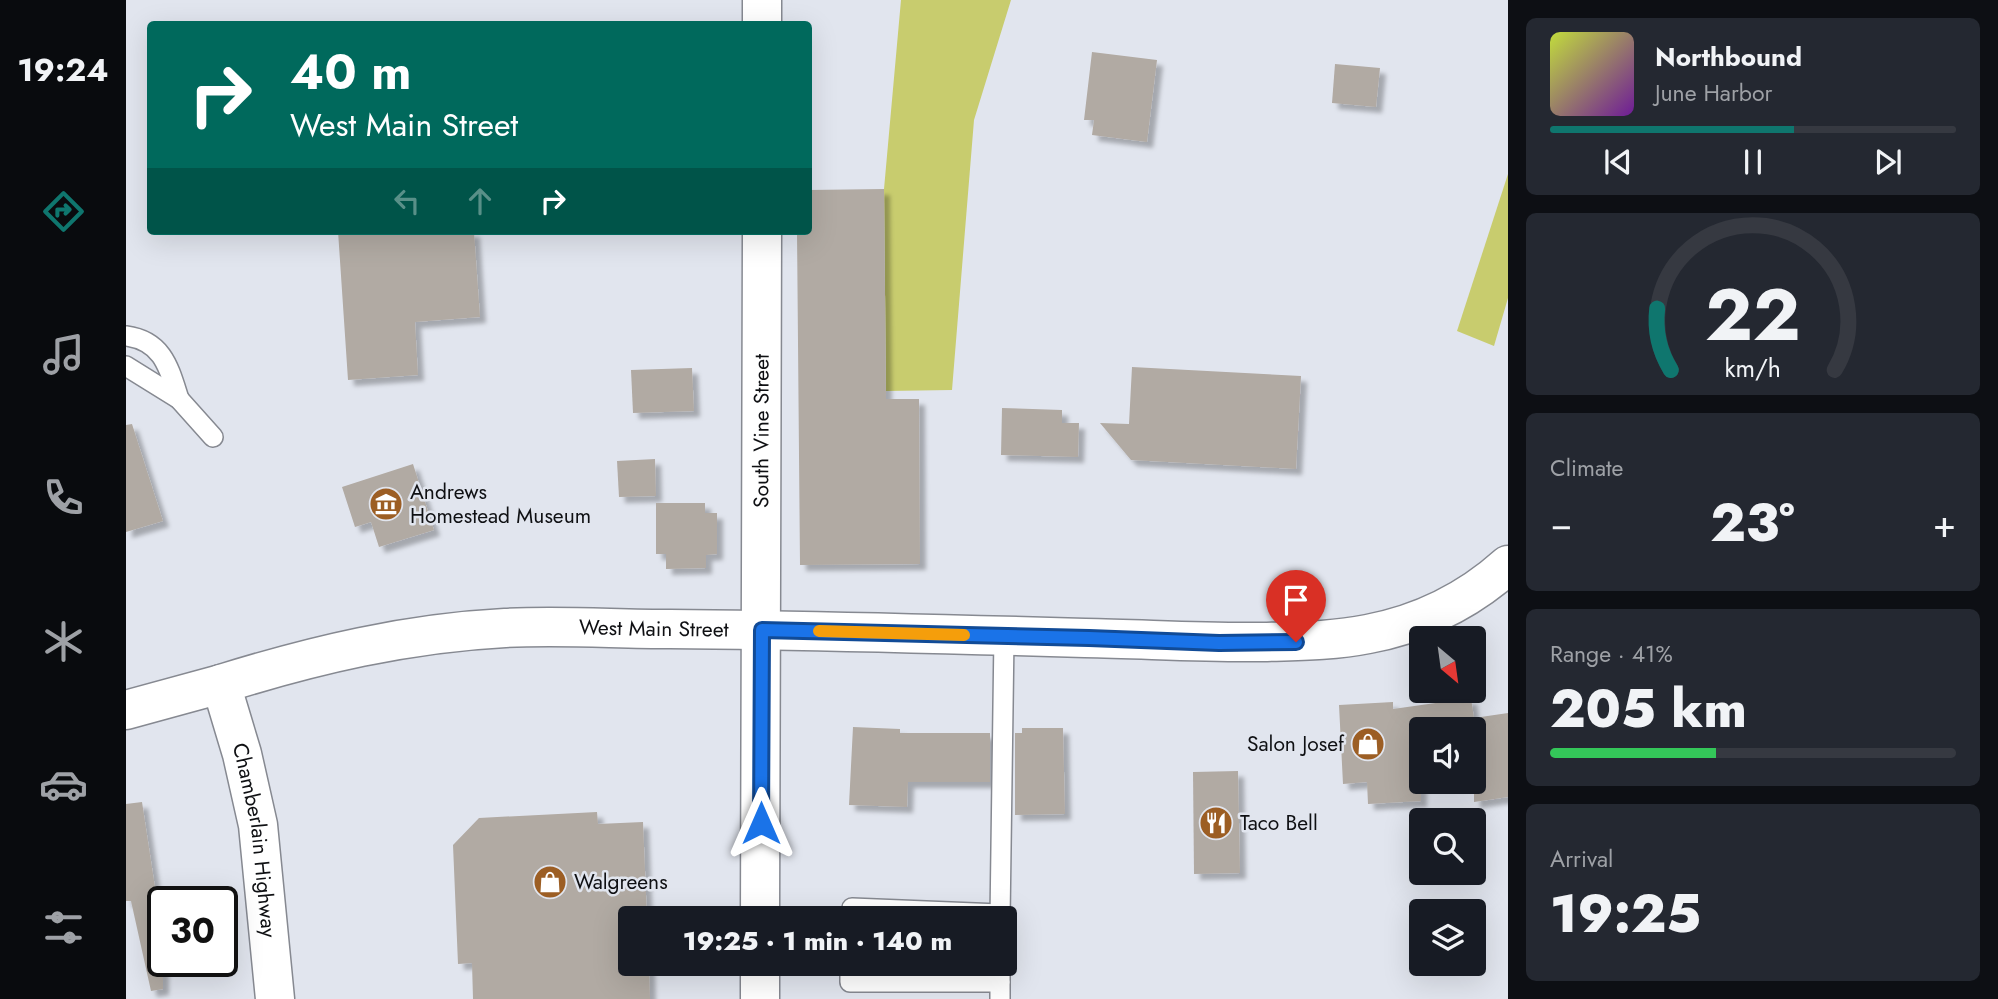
<!DOCTYPE html>
<meta charset="utf-8">
<style>
:root{--surface:#171b24;--page:#242831;--text:#f1f3f6;--muted:#9ea1a6;--line:#363941;--accent:#0f766e}
body{margin:0;font-family:Jost,sans-serif;background:var(--page);color:var(--text);height:100vh;display:flex;flex-direction:column;font-size:26px;white-space:nowrap}
*{box-sizing:border-box;margin:0}
p{font-size:23px;color:var(--muted)}
.icon{flex:none;width:38px;height:38px;fill:none;stroke:currentColor;stroke-width:2;stroke-linecap:round;stroke-linejoin:round}
.map{position:relative;flex:1;overflow:hidden}
.panel{display:flex;flex-direction:column;gap:18px;padding:18px;background:#0d0f14;width:490px}
.panel>*{flex:none}
.hud{position:absolute;left:21px;top:21px;width:665px;height:214px;border-radius:7px;box-shadow:0 7px 28px #0002;background:#00695c;color:#fff;overflow:hidden}
.needle{width:46px;rotate:151deg}
.buttons{position:absolute;left:1283px;top:626px;display:grid;gap:14px}
.buttons a{display:grid;place-items:center;width:77px;height:77px;border-radius:7px;background:var(--surface);box-shadow:0 7px 28px #0002;font-size:35px}
.speed{position:absolute;left:21px;top:886px;display:flex;gap:14px;font-size:35px;font-weight:700;text-align:center}
.speed>*{display:grid;place-content:center;width:91px;height:91px;border-radius:50%;background:var(--surface);box-shadow:0 7px 28px #0002;line-height:1}
.speed .limit{border:4px solid #111;border-radius:10px;background:#fff;color:#111}
.pin{position:absolute;display:grid;place-items:center;width:60px;height:60px;color:#fff;margin:-72px -30px;border-radius:50% 50% 50% 0;rotate:-45deg;box-shadow:0 0 7px #0007}
.pin .icon{rotate:45deg}
.me{position:absolute;width:77px;margin:-38px;rotate:0deg;stroke-linejoin:round;filter:drop-shadow(0 0 5px #0008)}
.turn{display:flex;align-items:center;gap:24px;height:147px;padding:0 28px;font-size:32px}
.turn .icon{width:91px;height:91px;stroke-width:2.5}
.turn b{display:block;font-size:49px;line-height:60px}
.lanes{display:flex;align-items:center;height:66px;padding:0 28px;background:#0003;justify-content:center;gap:35px;direction:ltr}
.lanes .off{opacity:.35}
.big{font-size:52px;font-weight:800;line-height:1.1}
.panel .widget{flex:1;display:flex;flex-direction:column;justify-content:center;gap:10px;min-width:0;padding:0 24px;border-radius:10px;background:var(--page)}
.panel .dial{align-items:center;gap:0}
.dial svg{height:182px;overflow:visible;fill:none;stroke:var(--line);stroke-width:7;stroke-linecap:round;text-anchor:middle}
.dial text{fill:var(--text);stroke:none}
.song{display:flex;align-items:center;gap:21px}
.cover{width:84px;height:84px;border-radius:10px;background:linear-gradient(135deg,hsl(70 70% 55%),hsl(280 70% 35%))}
.played{height:7px;border-radius:4px;background:linear-gradient(90deg,var(--accent) 60%,var(--line) 60%)}
.keys{display:flex;justify-content:space-around;direction:ltr}
.heat{display:flex;justify-content:space-between;align-items:center;font-size:38px;direction:ltr}
.charge{height:10px;border-radius:5px;background:linear-gradient(90deg,#34c759 41%,var(--line) 0)}
.trip{position:absolute;left:492px;top:906px;width:399px;height:70px;border-radius:7px;background:var(--surface);box-shadow:0 7px 28px #0002;font-weight:800;line-height:70px;text-align:center}
main{display:flex;flex:1;min-height:0}
.tabs{display:flex;flex-direction:column;width:126px;justify-content:space-around;align-items:center;background:#090b0e;color:var(--muted)}
.tabs .icon{width:49px;height:49px}
.tabs .active{color:var(--accent)}
.tabs b{font-size:32px;color:var(--text)}
.map>svg:first-child{display:block}
.green{fill:#c8cc6e}
.building{fill:#b1aaa3;filter:url(#shadow)}
.lines{fill:none;stroke-linecap:round;stroke-linejoin:round}
.service-casing{stroke:#868991;stroke-width:22}
.minor-casing{stroke:#868991;stroke-width:41}
.secondary-casing{stroke:#868991;stroke-width:41}
.primary-casing{stroke:#868991;stroke-width:41}
.service{stroke:#fff;stroke-width:19}
.minor{stroke:#fff;stroke-width:38}
.secondary{stroke:#fff;stroke-width:38}
.primary{stroke:#fff;stroke-width:38}
.route-casing{stroke:#114b97;stroke-width:18}
.route{stroke:#1a73e8;stroke-width:12}
.slow{stroke:#f59e0b;stroke-width:12}
.labels{text-anchor:middle;dominant-baseline:central;stroke-width:5;stroke-linejoin:round;paint-order:stroke}
.street-label{font-size:21px;fill:#0f1013;stroke:#e1e5ee}
.poi-label{font-size:21px;fill:#0f1013;stroke:#e1e5ee;text-anchor:start}
</style>
<main>
<nav class="tabs">
<b>19:24</b>
<svg class="icon active" aria-label="directions" viewBox="0 0 24 24"><path d="M12 3l9 9-9 9-9-9zM9 14v-3h6M13 9l2 2-2 2"/></svg>
<svg class="icon" aria-label="music" viewBox="0 0 24 24"><path d="M9 18V5l10-2v13"/><circle cx="6" cy="18" r="3"/><circle cx="16" cy="16" r="3"/></svg>
<svg class="icon" aria-label="phone" viewBox="0 0 24 24"><path d="M5 4h4l2 5-3 2q2 4 5 5l2-3 5 2v4C11 20 4 13 5 4z"/></svg>
<svg class="icon" aria-label="climate" viewBox="0 0 24 24"><path d="M12 3v18M4 7l16 10M4 17L20 7"/></svg>
<svg class="icon" aria-label="car" viewBox="0 0 24 24"><path d="M5 17H2v-5l4-1 3-4h7l3 4 3 1v5h-3M9 17h6M6 11h13"/><circle cx="7" cy="17" r="2"/><circle cx="17" cy="17" r="2"/></svg>
<svg class="icon" aria-label="filters" viewBox="0 0 24 24"><path d="M4 7h16M4 17h16"/><circle cx="9" cy="7" r="2"/><circle cx="15" cy="17" r="2"/></svg>
</nav>
<div class="map">
<svg width="1382" height="999" viewBox="0 0 1382 999">
<defs>
<filter id="shadow"><feDropShadow dx="6" dy="6" stdDeviation="2" flood-color="#0004"/></filter>
</defs>
<rect width="100%" height="100%" fill="#e1e5ee"/>
<g class="green">
<polygon points="775,0 885,0 848,120 826,390 760,391 758,189"/>
<polygon points="1382,174 1382,298 1368,346 1331,331"/>
</g>
<g class="building">
<polygon points="966,52 1031,60 1021,142 966,135 968,120 958,120"/>
<polygon points="1209,64 1254,68 1250,107 1206,103"/>
<polygon points="758,189 760,399 793,399 794,564 674,565 671,231 682,231 682,190"/>
<polygon points="212,231 348,231 354,317 289,322 292,375 222,380"/>
<polygon points="1006,367 1175,376 1170,469 1005,460 974,423 1003,424"/>
<polygon points="566,368 568,411 507,413 505,370"/>
<polygon points="876,408 936,410 936,423 953,423 952,457 875,455"/>
<polygon points="6,424 37,521 0,532 0,425"/>
<polygon points="529,459 530,496 493,497 491,461"/>
<polygon points="287,464 308,530 253,547 245,522 229,527 216,487"/>
<polygon points="530,503 579,503 579,513 591,513 591,554 580,555 580,568 540,569 540,554 530,554"/>
<polygon points="1345,698 1348,718 1382,713 1382,797 1348,802 1348,730 1295,730 1295,801 1242,804 1241,782 1217,784 1213,705 1267,702 1267,709"/>
<polygon points="727,727 774,729 774,733 864,733 864,782 782,782 781,807 723,805"/>
<polygon points="896,728 937,728 939,814 889,815 889,733 896,733"/>
<polygon points="1112,771 1114,873 1068,874 1067,772"/>
<polygon points="16,802 32,907 37,906 37,989 25,991 5,901 0,901 0,804"/>
<polygon points="471,812 472,824 517,822 521,919 504,919 504,964 523,964 524,999 347,999 346,963 332,964 327,845 353,818"/>
</g>
<g class="lines">
<defs>
<g id="service">
<path d="M0,336C37,341 43,368 53,399"/>
<polyline points="0,366 53,399 87,437"/>
<polyline points="725,919 726,908 874,914"/>
<polyline points="874,919 878,636"/>
<polyline points="724,964 724,982 874,982"/>
<polyline points="874,999 874,964"/>
</g>
<g id="minor">
<polyline points="636,0 636,24"/>
<path id="s1" d="M634,919L636,231"/>
<polyline points="634,999 634,964"/>
</g>
<g id="secondary">
<path id="s2" d="M95,684C188,655 281,633 379,628C433,625 489,629 544,629C682,630 821,634 959,638C1019,639 1078,643 1137,642C1173,641 1207,641 1242,634C1295,624 1343,600 1382,565"/>
</g>
<g id="primary">
<path id="s3" d="M0,710L95,684L116,754L132,825L149,999"/>
</g>
</defs>
<use href="#service" class="service-casing"/>
<use href="#minor" class="minor-casing"/>
<use href="#secondary" class="secondary-casing"/>
<use href="#primary" class="primary-casing"/>
<use href="#service" class="service"/>
<use href="#minor" class="minor"/>
<use href="#secondary" class="secondary"/>
<use href="#primary" class="primary"/>
</g>
<g class="lines">
<defs>
<polyline id="route" points="635,823 636,630 963,638 1093,643 1170,642"/>
</defs>
<use href="#route" class="route-casing"/>
<use href="#route" class="route"/>
<polyline class="slow" points="693,631 838,635"/>
</g>
<defs>
<symbol id="museum-disc" viewBox="-11 -11 22 22"><circle r="9.5" fill="#9c5e24" stroke="#e1e5ee"/><path d="M0-6L6-3V-2H-6V-3ZM-5-1h2V3h-2ZM-1-1h2V3h-2ZM3-1h2V3H3ZM-6 4H6V6H-6Z" fill="#fff"/></symbol>
<symbol id="shop-disc" viewBox="-11 -11 22 22"><circle r="9.5" fill="#9c5e24" stroke="#e1e5ee"/><path d="M-5-2.5h2.3a2.7 3.5 0 0 1 5.4 0H5L5.5 6h-11ZM-1.5-2.5h3a1.5 2.3 0 0 0-3 0Z" fill="#fff"/></symbol>
<symbol id="restaurant-disc" viewBox="-11 -11 22 22"><circle r="9.5" fill="#9c5e24" stroke="#e1e5ee"/><path d="M-5-6h1v4h1v-4h1v4h1v-4h1v5L-1.5 .5V6h-2V.5L-5-1ZM5-6V6H3V1.5H1.5Q1.5-4 5-6Z" fill="#fff"/></symbol>
</defs>
<g fill-rule="evenodd">
<use href="#museum-disc" x="241" y="485" width="38" height="38"/>
<use href="#shop-disc" x="1223" y="725" width="38" height="38"/>
<use href="#restaurant-disc" x="1071" y="804" width="38" height="38"/>
<use href="#shop-disc" x="405" y="863" width="38" height="38"/>
</g>
<g class="labels">
<g class="street-label">
<text stroke="none"><textPath href="#s1" startOffset="488">South Vine Street</textPath></text>
<text stroke="none"><textPath href="#s2" startOffset="439">West Main Street</textPath></text>
<text stroke="none"><textPath href="#s3" startOffset="259">Chamberlain Highway</textPath></text>
</g>
<g class="poi-label">
<text x="284" y="492">Andrews<tspan x="284" dy="24">Homestead Museum</tspan></text>
<text x="1218" y="744" text-anchor="end">Salon Josef</text>
<text x="1114" y="823">Taco Bell</text>
<text x="448" y="882">Walgreens</text>
</g>
</g>
</svg>
<div class="buttons">
<a><svg class="needle" viewBox="-14 -14 28 28"><path d="M0-13l5 13h-10z" fill="#e53935"/><path d="M0 13l5-13h-10z" fill="#9ea1a6"/></svg></a>
<a><svg class="icon" aria-label="sound" viewBox="0 0 24 24"><path d="M4 9h4l5-4v14l-5-4H4zM17 9q2 3 0 6"/></svg></a>
<a><svg class="icon" aria-label="search" viewBox="0 0 24 24"><circle cx="10" cy="10" r="6"/><path d="M15 15l6 6"/></svg></a>
<a><svg class="icon" aria-label="layers" viewBox="0 0 24 24"><path d="M12 4l9 5-9 5-9-5zM3 14l9 5 9-5"/></svg></a>
</div>
<div class="speed"><div class="limit">30</div></div>
<div class="pin" style="left:1170px;top:642px;background:#d93025"><svg class="icon" aria-label="arrive" viewBox="0 0 24 24"><path d="M6 21V4h12l-3 4 3 4H6"/></svg></div>
<svg class="me" style="left:635px;top:823px" viewBox="-20 -20 40 40"><path d="M0-17L14 15 0 8-14 15z" fill="#1a73e8" stroke="#fff" stroke-width="4"/></svg>
<div class="trip">19:25 · 1 min · 140 m</div>
<div class="hud">
<div class="turn"><svg class="icon" aria-label="right" viewBox="0 0 24 24"><path d="M7 20v-9h11M14 6l5 5-5 5"/></svg><div><b>40 m</b>West Main Street</div></div>
<div class="lanes"><svg class="icon off" aria-label="left" viewBox="0 0 24 24"><path d="M17 20v-9H6M10 6l-5 5 5 5"/></svg><svg class="icon off" aria-label="ahead" viewBox="0 0 24 24"><path d="M12 20V5M6 11l6-6 6 6"/></svg><svg class="icon" aria-label="right" viewBox="0 0 24 24"><path d="M7 20v-9h11M14 6l5 5-5 5"/></svg></div>
</div>
</div>
<section class="panel">
<div class="widget">
<div class="song"><i class="cover"></i><div><b>Northbound</b><p>June Harbor</p></div></div>
<div class="played"></div>
<div class="keys"><svg class="icon" aria-label="previous" viewBox="0 0 24 24"><path d="M18 5L8 12l10 7zM5 5v14"/></svg><svg class="icon" aria-label="pause" viewBox="0 0 24 24"><path d="M8 5v14M16 5v14"/></svg><svg class="icon" aria-label="next" viewBox="0 0 24 24"><path d="M6 5l10 7-10 7zM19 5v14"/></svg></div>
</div>
<div class="widget dial"><svg viewBox="0 0 100 80">
<path d="M14 69A42 42 0 1 1 86 69"/>
<path d="M14 69A42 42 0 0 1 8 42" stroke="#0f766e"/>
<text x="50" y="56" font-size="32" font-weight="700">22</text>
<text x="50" y="72" font-size="11">km/h</text>
</svg></div>
<div class="widget"><p>Climate</p>
<div class="heat"><a>−</a><b class="big">23°</b><a>+</a></div>
</div>
<div class="widget"><p>Range · 41%</p><b class="big">205 km</b><div class="charge"></div></div>
<div class="widget"><p>Arrival</p><b class="big">19:25</b></div>
</section>
</main>
